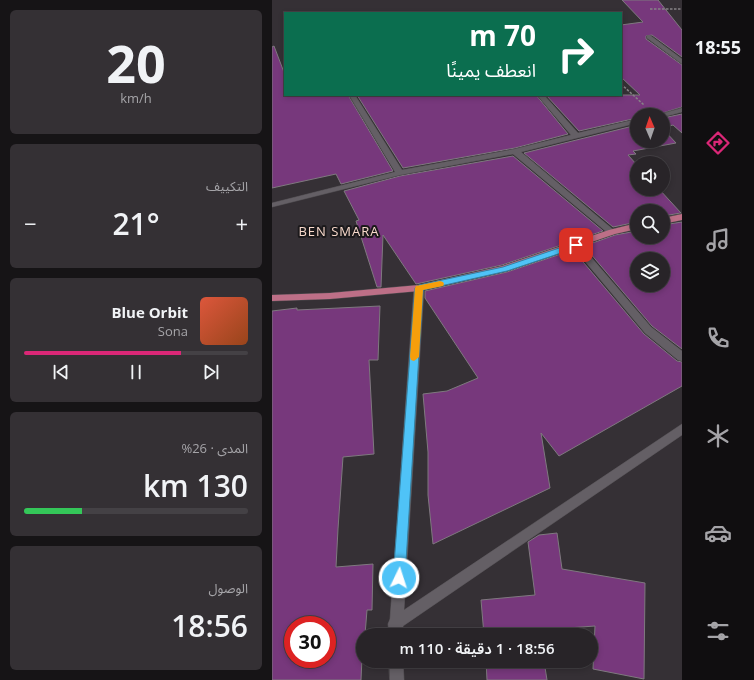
<!DOCTYPE html>
<html lang="ar">
<meta charset="utf-8">
<style>
:root{--surface:#282428;--page:#343034;--text:#f1f3f6;--muted:#a5a4a8;--line:#444145;--accent:#db2777}
body{margin:0;font-family:"Open Sans","Noto Sans Arabic",sans-serif;background:var(--page);color:var(--text);direction:rtl;height:100vh;display:flex;flex-direction:column;font-size:15px;white-space:nowrap}
*{box-sizing:border-box;margin:0}
p{font-size:13px;color:var(--muted)}
.icon{flex:none;width:22px;height:22px;fill:none;stroke:currentColor;stroke-width:2;stroke-linecap:round;stroke-linejoin:round}
.map{position:relative;flex:1;overflow:hidden;direction:ltr}
.sheet{display:flex;flex-direction:column;gap:10px;padding:10px;background:#161416;width:272px}
.sheet>*{flex:none}
.top-card{position:absolute;left:12px;top:12px;width:338px;height:84px;border-radius:0px;box-shadow:0 2px 6px #0003,0 0 0 1px var(--line);direction:rtl;background:#0b6e4f;color:#fff;overflow:hidden}
.needle{width:26px;rotate:358deg}
.tools{position:absolute;left:358px;top:108px;display:grid;gap:8px}
.tools a{display:grid;place-items:center;width:40px;height:40px;border-radius:50%;background:var(--surface);box-shadow:0 2px 6px #0003,0 0 0 1px var(--line);font-size:20px}
.speed{position:absolute;left:12px;top:616px;display:flex;gap:8px;font-size:20px;font-weight:700;text-align:center}
.speed>*{display:grid;place-content:center;width:52px;height:52px;border-radius:50%;background:var(--surface);box-shadow:0 2px 6px #0003,0 0 0 1px var(--line);line-height:1}
.speed .limit{border:6px solid #d22;background:#fff;color:#111}
.pin{position:absolute;display:grid;place-items:center;width:34px;height:34px;color:#fff;margin:-17px;border-radius:8px;box-shadow:0 2px 6px #0006}
.me{position:absolute;width:44px;margin:-22px;rotate:4deg;stroke-linejoin:round;filter:drop-shadow(0 0 3px #0008)}
.turn{display:flex;align-items:center;gap:14px;height:84px;padding:0 20px;font-size:18px}
.turn .icon{width:52px;height:52px;stroke-width:2.5}
.turn b{display:block;font-size:28px;line-height:34px}
.big{font-size:30px;font-weight:600;line-height:1.1}
.sheet .widget{flex:1;display:flex;flex-direction:column;justify-content:center;gap:6px;min-width:0;padding:0 14px;border-radius:6px;background:var(--page)}
.sheet .dial{align-items:center;gap:0}
.dial b{font-size:52px;line-height:1}
.song{display:flex;align-items:center;gap:12px}
.cover{width:48px;height:48px;border-radius:6px;background:linear-gradient(135deg,hsl(10 70% 55%),hsl(20 70% 35%))}
.played{height:4px;border-radius:2px;background:linear-gradient(90deg,var(--accent) 70%,var(--line) 70%)}
.keys{display:flex;justify-content:space-around;direction:ltr}
.heat{display:flex;justify-content:space-between;align-items:center;font-size:22px;direction:ltr}
.charge{height:6px;border-radius:3px;background:linear-gradient(90deg,#34c759 26%,var(--line) 0)}
.trip{position:absolute;left:84px;top:628px;width:242px;height:40px;border-radius:20px;background:var(--surface);box-shadow:0 2px 6px #0003,0 0 0 1px var(--line);font-weight:600;line-height:40px;text-align:center;direction:rtl}
main{display:flex;flex:1;min-height:0}
.dock{display:flex;flex-direction:column;width:72px;justify-content:space-around;align-items:center;background:#100e10;color:var(--muted)}
.dock .icon{width:28px;height:28px}
.dock .active{color:var(--accent)}
.dock b{font-size:18px;color:var(--text)}
.map>svg:first-child{display:block}
.building{fill:#77387c;stroke:#7f797f;fill-rule:evenodd}
.lines{fill:none;stroke-linecap:round;stroke-linejoin:round}
.minor-casing{stroke:#504c50;stroke-width:1}
.major-casing{stroke:#504c50;stroke-width:1}
.path{stroke:#878387;stroke-width:1.5;stroke-dasharray:2.5 1.5;stroke-linecap:butt}
.minor{fill:#645f65;fill-rule:evenodd}
.major{fill:#bd6f87;fill-rule:evenodd}
.route{fill:#4fc3f7;stroke:#337fa1}
.slow{fill:#f59e0b}
.labels{text-anchor:middle;dominant-baseline:central;stroke-width:4;stroke-linejoin:round;paint-order:stroke}
.neighbourhood-label{font-size:13px;letter-spacing:1px;fill:#f9dacc;stroke:#1b191b}
</style>
<main>
<nav class="dock">
<b>18:55</b>
<svg class="icon active" aria-label="directions" viewBox="0 0 24 24"><path d="M12 3l9 9-9 9-9-9zM9 14v-3h6M13 9l2 2-2 2"/></svg>
<svg class="icon" aria-label="music" viewBox="0 0 24 24"><path d="M9 18V5l10-2v13"/><circle cx="6" cy="18" r="3"/><circle cx="16" cy="16" r="3"/></svg>
<svg class="icon" aria-label="phone" viewBox="0 0 24 24"><path d="M5 4h4l2 5-3 2q2 4 5 5l2-3 5 2v4C11 20 4 13 5 4z"/></svg>
<svg class="icon" aria-label="climate" viewBox="0 0 24 24"><path d="M12 3v18M4 7l16 10M4 17L20 7"/></svg>
<svg class="icon" aria-label="car" viewBox="0 0 24 24"><path d="M5 17H2v-5l4-1 3-4h7l3 4 3 1v5h-3M9 17h6M6 11h13"/><circle cx="7" cy="17" r="2"/><circle cx="17" cy="17" r="2"/></svg>
<svg class="icon" aria-label="filters" viewBox="0 0 24 24"><path d="M4 7h16M4 17h16"/><circle cx="9" cy="7" r="2"/><circle cx="15" cy="17" r="2"/></svg>
</nav>
<div class="map">
<svg width="410" height="680" viewBox="0 0 410 680">
<rect width="100%" height="100%" fill="#353035"/>
<g class="building">
<polygon points="350,0 386,0 410,30 410,57 380,35 374,36 374,39 410,65 410,107 384,115 365,115 365,118 307,131 274,95 368,95 349,77 349,25 371,22"/>
<polygon points="2,46 13,75 13,95 76,95 121,171 69,184 64,174 0,188 0,47"/>
<polygon points="85,95 264,95 296,134 243,148 131,168"/>
<polygon points="410,114 410,133 401,125 391,128 391,118"/>
<polygon points="365,125 365,141 391,141 391,129 404,143 361,151 364,154 356,155 365,165 365,189 387,189 409,213 391,216 391,211 365,211 365,222 341,227 252,153"/>
<polygon points="241,156 331,231 230,265 144,284 111,235 109,287 105,287 84,221 87,220 72,191 128,176"/>
<path d="M410,222V349L380,326L312,246L343,235L365,231V237H391V225ZM365,259H391V285H365Z"/>
<polygon points="301,250 372,334 405,361 410,362 410,386 287,456 269,433 278,488 161,544 156,495 156,452 151,394 175,391 206,378 153,298 153,291 235,272"/>
<path d="M108,306L106,360H97L102,454L71,457L66,529L64,567L101,564L100,610H95L93,635H91L89,680H0V311L25,308V310ZM21,625H55V659H21Z"/>
<polygon points="285,533 290,569 373,583 372,679 321,669 323,626 268,630 269,635 212,635 209,600 263,595 256,542 267,535"/>
<polygon points="214,661 272,661 275,680 215,680"/>
</g>
<g class="lines">
<defs>
<g id="minor">
<polygon points="375,36 379,36 410,59 410,64 375,38"/>
<polygon points="77,95 83,95 130,170 243,149 299,135 265,95 272,95 306,133 365,119 365,123 249,152 344,232 340,235 337,234 241,154 128,175 0,207 0,203 123,172"/>
<polygon points="410,108 410,112 391,117 391,115 385,115"/>
<polygon points="304,242 307,243 379,327 410,351 410,361 406,360 373,333 301,247 300,245 301,243"/>
<polygon points="147,285 152,288 132,610 410,424 410,435 131,626 131,635 117,635 116,624 118,619 142,288"/>
<polygon points="117,661 131,661 132,680 118,680"/>
</g>
<g id="major">
<polygon points="410,214 410,220 391,224 391,218"/>
<polygon points="365,223 365,229 343,234 235,271 147,291 58,299 0,301 0,295 58,293 147,285 230,266 337,230"/>
</g>
</defs>
<use href="#minor" class="minor-casing"/>
<use href="#major" class="major-casing"/>
<g class="path">
<polyline points="378,9 410,9"/>
<polyline points="349,84 372,105"/>
</g>
<use href="#minor" class="minor"/>
<use href="#major" class="major"/>
</g>
<polygon class="route" points="302,243 304,243 308,245 307,247 235,271 151,290 133,578 131,582 127,584 122,582 121,578 143,288 147,285 231,267"/>
<polygon class="slow" points="168,281 171,282 172,284 171,286 151,290 147,357 142,361 139,360 138,357 143,288 144,286"/>
<g class="labels">
<g class="neighbourhood-label">
<text x="67" y="231">BEN SMARA</text>
</g>
</g>
</svg>
<div class="tools">
<a><svg class="needle" viewBox="-14 -14 28 28"><path d="M0-13l5 13h-10z" fill="#e53935"/><path d="M0 13l5-13h-10z" fill="#a5a4a8"/></svg></a>
<a><svg class="icon" aria-label="sound" viewBox="0 0 24 24"><path d="M4 9h4l5-4v14l-5-4H4zM17 9q2 3 0 6"/></svg></a>
<a><svg class="icon" aria-label="search" viewBox="0 0 24 24"><circle cx="10" cy="10" r="6"/><path d="M15 15l6 6"/></svg></a>
<a><svg class="icon" aria-label="layers" viewBox="0 0 24 24"><path d="M12 4l9 5-9 5-9-5zM3 14l9 5 9-5"/></svg></a>
</div>
<div class="speed"><div class="limit">30</div></div>
<div class="pin" style="left:304px;top:245px;background:#d93025"><svg class="icon" aria-label="arrive" viewBox="0 0 24 24"><path d="M6 21V4h12l-3 4 3 4H6"/></svg></div>
<svg class="me" style="left:127px;top:578px" viewBox="-20 -20 40 40"><circle r="17" fill="#4fc3f7" stroke="#fff" stroke-width="3"/><path d="M0-11L8 9 0 5-8 9z" fill="#fff"/></svg>
<div class="trip">18:56 · 1 دقيقة · 110 m</div>
<div class="top-card">
<div class="turn"><svg class="icon" aria-label="right" viewBox="0 0 24 24"><path d="M7 20v-9h11M14 6l5 5-5 5"/></svg><div><b>70 m</b>انعطف يمينًا</div></div>
</div>
</div>
<section class="sheet">
<div class="widget dial"><b>20</b><p>km/h</p></div>
<div class="widget"><p>التكييف</p>
<div class="heat"><a>−</a><b class="big">21°</b><a>+</a></div>
</div>
<div class="widget">
<div class="song"><i class="cover"></i><div><b>Blue Orbit</b><p>Sona</p></div></div>
<div class="played"></div>
<div class="keys"><svg class="icon" aria-label="previous" viewBox="0 0 24 24"><path d="M18 5L8 12l10 7zM5 5v14"/></svg><svg class="icon" aria-label="pause" viewBox="0 0 24 24"><path d="M8 5v14M16 5v14"/></svg><svg class="icon" aria-label="next" viewBox="0 0 24 24"><path d="M6 5l10 7-10 7zM19 5v14"/></svg></div>
</div>
<div class="widget"><p>المدى · 26%</p><b class="big">130 km</b><div class="charge"></div></div>
<div class="widget"><p>الوصول</p><b class="big">18:56</b></div>
</section>
</main>
